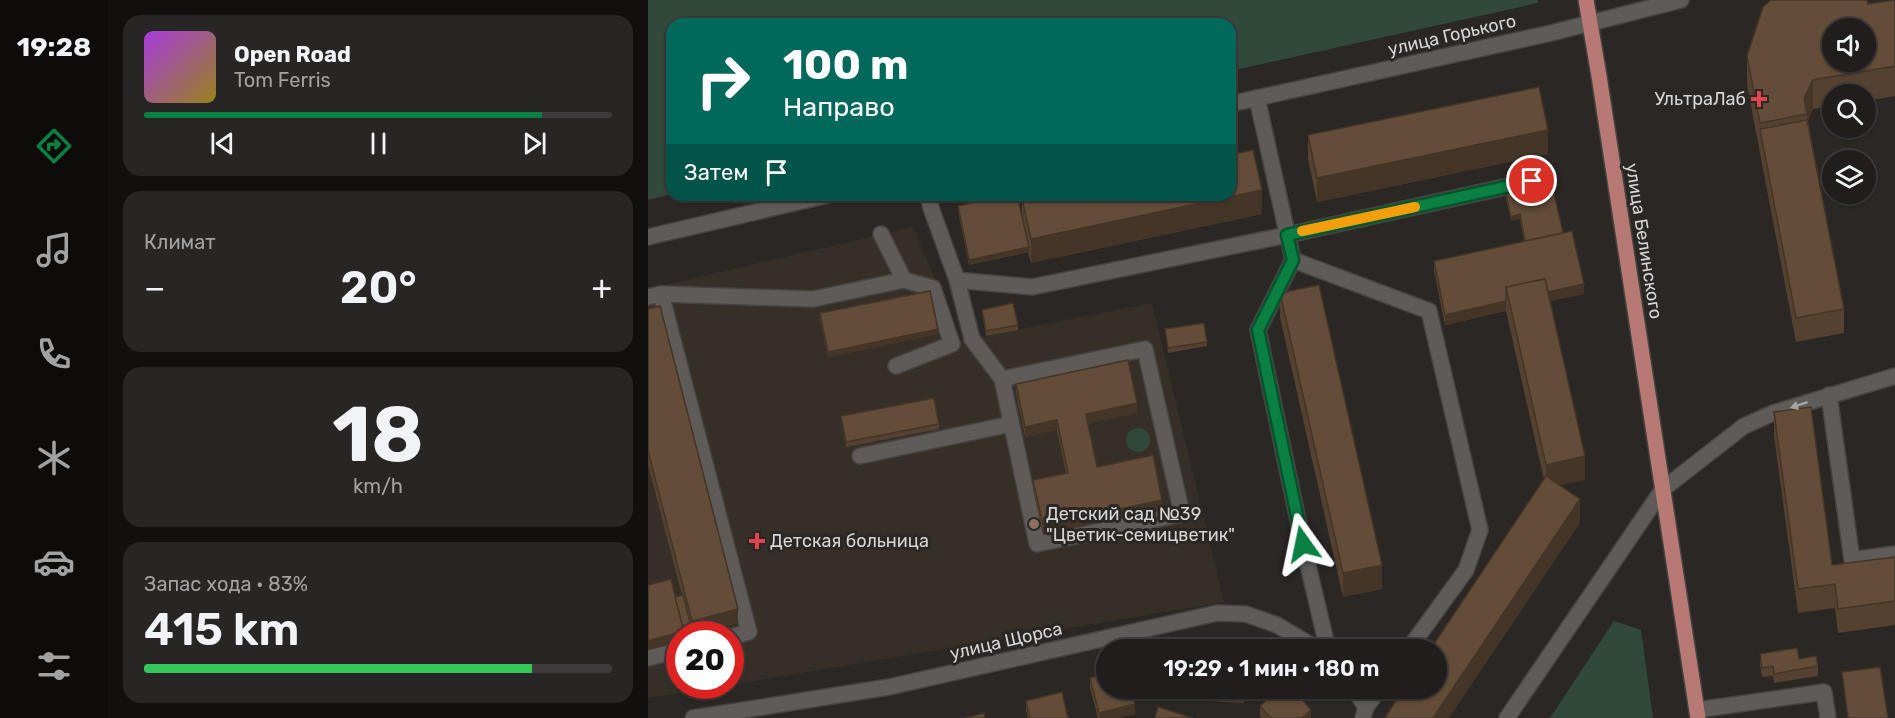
<!DOCTYPE html>
<html lang="ru">
<meta charset="utf-8">
<style>
:root{--surface:#201d1c;--page:#282625;--text:#f1f3f6;--muted:#a2a2a3;--line:#3d3b3b;--accent:#0b8043}
body{margin:0;font-family:Rubik,sans-serif;background:var(--page);color:var(--text);height:100vh;display:flex;flex-direction:column;font-size:22px;white-space:nowrap}
*{box-sizing:border-box;margin:0}
p{font-size:20px;color:var(--muted)}
.icon{flex:none;width:33px;height:33px;fill:none;stroke:currentColor;stroke-width:2;stroke-linecap:round;stroke-linejoin:round}
.map{position:relative;flex:1;overflow:hidden}
.sheet{display:flex;flex-direction:column;gap:15px;padding:15px;background:#12100f;width:540px}
.sheet>*{flex:none}
.hud{position:absolute;left:18px;top:18px;width:570px;height:183px;border-radius:18px;box-shadow:0 2px 4px #0004,0 0 0 2px var(--line);background:#00695c;color:#fff;overflow:hidden}
.fabs{position:absolute;left:1174px;top:18px;display:grid;gap:12px}
.fabs a{display:grid;place-items:center;width:54px;height:54px;border-radius:50%;background:var(--surface);box-shadow:0 2px 4px #0004,0 0 0 2px var(--line);font-size:30px}
.speed{position:absolute;left:18px;top:621px;display:flex;gap:12px;font-size:30px;font-weight:700;text-align:center}
.speed>*{display:grid;place-content:center;width:78px;height:78px;border-radius:50%;background:var(--surface);box-shadow:0 2px 4px #0004,0 0 0 2px var(--line);line-height:1}
.speed .limit{border:9px solid #d22;background:#fff;color:#111}
.pin{position:absolute;display:grid;place-items:center;width:51px;height:51px;color:#fff;margin:-26px;border:3px solid #fff;border-radius:50%;box-shadow:0 2px 6px #0007}
.me{position:absolute;width:66px;margin:-33px;rotate:348deg;stroke-linejoin:round;filter:drop-shadow(0 0 4px #0008)}
.turn{display:flex;align-items:center;gap:21px;height:126px;padding:0 18px;font-size:27px}
.turn .icon{width:78px;height:78px;stroke-width:2.5}
.turn b{display:block;font-size:42px;line-height:51px}
.then{display:flex;align-items:center;height:57px;padding:0 18px;background:#0003;gap:12px;font-size:22px}
.big{font-size:45px;font-weight:600;line-height:1.1}
.sheet .widget{flex:1;display:flex;flex-direction:column;justify-content:center;gap:9px;min-width:0;padding:0 21px;border-radius:18px;background:var(--page)}
.sheet .dial{align-items:center;gap:0}
.dial b{font-size:78px;line-height:1}
.song{display:flex;align-items:center;gap:18px}
.cover{width:72px;height:72px;border-radius:9px;background:linear-gradient(135deg,hsl(280 70% 55%),hsl(50 70% 35%))}
.played{height:6px;border-radius:3px;background:linear-gradient(90deg,var(--accent) 85%,var(--line) 85%)}
.keys{display:flex;justify-content:space-around;direction:ltr}
.heat{display:flex;justify-content:space-between;align-items:center;font-size:33px;direction:ltr}
.charge{height:9px;border-radius:4px;background:linear-gradient(90deg,#34c759 83%,var(--line) 0)}
.trip{position:absolute;left:448px;top:639px;width:351px;height:60px;border-radius:30px;background:var(--surface);box-shadow:0 2px 4px #0004,0 0 0 2px var(--line);font-weight:600;line-height:60px;text-align:center}
main{display:flex;flex:1;min-height:0}
.menu{display:flex;flex-direction:column;width:108px;justify-content:space-around;align-items:center;background:#0d0c0b;color:var(--muted)}
.menu .icon{width:42px;height:42px}
.menu .on{color:var(--accent)}
.menu b{font-size:27px;color:var(--text)}
.map>svg:first-child{display:block}
.built{fill:#362f28}
.green{fill:#30493a}
.lines{fill:none;stroke-linecap:round;stroke-linejoin:round}
.minor-casing{stroke:#464342;stroke-width:18}
.major-casing{stroke:#464342;stroke-width:18}
.minor{stroke:#5e5b59;stroke-width:15}
.major{stroke:#b67973;stroke-width:15}
.wall{fill:#554130}
.shaded-wall{fill:#453527}
.building{fill:#634c38;stroke:#453527;stroke-width:1.5;fill-rule:evenodd}
.oneway{fill:#a7a5a3}
.route-casing{stroke:#07532c;stroke-width:15}
.route{stroke:#0b8043;stroke-width:10}
.slow{stroke:#f59e0b;stroke-width:10}
.health-dot{fill:#e0444e;stroke:#2a2725;stroke-width:2}
.education-dot{fill:#8d6e63;stroke:#2a2725;stroke-width:2}
.labels{text-anchor:middle;dominant-baseline:central;stroke-width:6;stroke-linejoin:round;paint-order:stroke}
.street-label{font-size:18px;fill:#d8d6d5;stroke:#2a2725}
.poi-label{font-size:18px;fill:#d8d6d5;stroke:#2a2725;text-anchor:start}
</style>
<main>
<nav class="menu">
<b>19:28</b>
<svg class="icon on" aria-label="directions" viewBox="0 0 24 24"><path d="M12 3l9 9-9 9-9-9zM9 14v-3h6M13 9l2 2-2 2"/></svg>
<svg class="icon" aria-label="music" viewBox="0 0 24 24"><path d="M9 18V5l10-2v13"/><circle cx="6" cy="18" r="3"/><circle cx="16" cy="16" r="3"/></svg>
<svg class="icon" aria-label="phone" viewBox="0 0 24 24"><path d="M5 4h4l2 5-3 2q2 4 5 5l2-3 5 2v4C11 20 4 13 5 4z"/></svg>
<svg class="icon" aria-label="climate" viewBox="0 0 24 24"><path d="M12 3v18M4 7l16 10M4 17L20 7"/></svg>
<svg class="icon" aria-label="car" viewBox="0 0 24 24"><path d="M5 17H2v-5l4-1 3-4h7l3 4 3 1v5h-3M9 17h6M6 11h13"/><circle cx="7" cy="17" r="2"/><circle cx="17" cy="17" r="2"/></svg>
<svg class="icon" aria-label="filters" viewBox="0 0 24 24"><path d="M4 7h16M4 17h16"/><circle cx="9" cy="7" r="2"/><circle cx="15" cy="17" r="2"/></svg>
</nav>
<section class="sheet">
<div class="widget">
<div class="song"><i class="cover"></i><div><b>Open Road</b><p>Tom Ferris</p></div></div>
<div class="played"></div>
<div class="keys"><svg class="icon" aria-label="previous" viewBox="0 0 24 24"><path d="M18 5L8 12l10 7zM5 5v14"/></svg><svg class="icon" aria-label="pause" viewBox="0 0 24 24"><path d="M8 5v14M16 5v14"/></svg><svg class="icon" aria-label="next" viewBox="0 0 24 24"><path d="M6 5l10 7-10 7zM19 5v14"/></svg></div>
</div>
<div class="widget"><p>Климат</p>
<div class="heat"><a>−</a><b class="big">20°</b><a>+</a></div>
</div>
<div class="widget dial"><b>18</b><p>km/h</p></div>
<div class="widget"><p>Запас хода · 83%</p><b class="big">415 km</b><div class="charge"></div></div>
</section>
<div class="map">
<svg width="1247" height="718" viewBox="0 0 1247 718">
<rect width="100%" height="100%" fill="#2a2725"/>
<polygon class="built" points="265,227 313,341 504,303 576,602 83,685 82,634 32,634 32,686 80,686 0,698 0,289"/>
<g class="green">
<polygon points="0,0 890,0 890,3 582,71 582,24 24,24 24,194 0,200"/>
<circle cx="490" cy="440" r="12"/>
<polygon points="966,621 993,630 1005,718 902,718"/>
</g>
<g class="lines">
<defs>
<g id="minor">
<polyline points="609,98 645,260 610,330 655,544 680,650"/>
<polyline points="582,104 903,33 1033,0"/>
<polyline points="280,195 283,208 309,280 384,287 639,235 884,181"/>
<polyline points="233,234 256,280"/>
<polyline points="0,237 180,195"/>
<polyline points="645,260 781,311 832,530 818,570 760,650"/>
<polyline points="309,280 324,339 354,379 389,544 534,514 497,349 354,379"/>
<polyline points="13,294 165,299 256,280 285,288 304,344 248,366"/>
<polyline points="0,297 13,294 101,632 82,637"/>
<polyline points="1181,395 1204,560 1247,554"/>
<polyline points="212,456 363,424"/>
<polyline points="0,658 32,650"/>
<polyline points="705,688 718,707"/>
<polyline points="1049,710 1176,692 1180,718"/>
<polyline points="45,718 241,687 569,613 598,614 629,625 671,650"/>
<polyline points="715,718 718,707 732,688"/>
<polyline points="859,718 1015,489 1096,426 1125,413 1247,376"/>
</g>
<polyline id="major" points="938,0 951,76 1050,718"/>
</defs>
<use href="#minor" class="minor-casing"/>
<use href="#major" class="major-casing"/>
<use href="#minor" class="minor"/>
<use href="#major" class="major"/>
</g>
<g class="wall">
<polygon points="1247,0 1247,96 1218,101 1218,94 1185,94 1185,106 1165,109 1160,121 1196,309 1196,333 1148,342 1099,85 1099,56 1220,4"/>
<polygon points="660,135 900,154 669,202 660,159"/>
<polygon points="857,190 915,233 936,294 902,301 937,480 912,485 932,523 896,480 858,311 797,325 786,271 786,261 876,242 872,219 863,221 857,195"/>
<polygon points="374,199 614,214 383,263 380,252 321,265 310,211 310,206 374,218"/>
<polygon points="632,293 734,589 695,597 632,317"/>
<polygon points="0,309 90,623 45,634 32,634 32,642 0,650 27,597 34,595 0,465"/>
<polygon points="334,310 370,325 370,330 338,336"/>
<polygon points="172,313 290,334 180,357 172,318"/>
<polygon points="517,329 559,342 559,346 520,353"/>
<polygon points="368,384 489,413 440,423 449,467 514,510 395,534 385,490 385,480 418,474 409,430 377,437 368,393"/>
<polygon points="1126,412 1184,565 1247,557 1247,625 1190,633 1187,608 1150,613 1126,436"/>
<polygon points="193,416 291,424 291,429 198,447 193,420"/>
<polygon points="1112,654 1151,659 1170,666 1170,676 1126,683 1125,676 1114,677 1112,664"/>
<polygon points="1194,672 1240,718 1200,718"/>
<polygon points="442,678 487,714 469,718 450,718 442,688"/>
<polygon points="560,688 597,688 596,703 559,701"/>
<polygon points="378,701 420,718 380,718 378,711"/>
<polygon points="612,706 663,718 614,718 612,716"/>
</g>
<g class="shaded-wall">
<polygon points="1165,80 1165,109 1159,122 1159,114 1156,98"/>
<polygon points="900,130 900,154 669,202 669,178"/>
<polygon points="614,190 614,214 383,263 383,239"/>
<polygon points="872,214 872,219 863,221 863,217"/>
<polygon points="381,247 381,252 321,265 321,260"/>
<polygon points="936,284 936,294 863,310 861,301"/>
<polygon points="858,301 858,311 797,325 797,315"/>
<polygon points="290,329 290,334 180,357 180,352"/>
<polygon points="489,403 489,413 438,423 438,414"/>
<polygon points="409,420 409,430 377,437 377,427"/>
<polygon points="937,456 937,480 898,488 898,465"/>
<polygon points="932,499 932,523 801,718 785,718"/>
<polygon points="514,500 514,510 395,534 395,525"/>
<polygon points="734,565 734,589 695,597 695,573"/>
<polygon points="90,609 90,623 45,634 32,634 32,642 0,650 0,641 44,630 44,621"/>
<polygon points="487,704 487,714 469,718 451,718 451,713"/>
<polygon points="663,710 663,718 654,718"/>
</g>
<g class="building">
<path d="M1123,0H1219L1220,4L1247,0V66L1165,80L1156,98L1159,114L1112,123L1099,56L1115,7ZM1185,28H1218V62H1185Z"/>
<polygon points="891,87 900,130 669,178 660,135"/>
<polygon points="1159,120 1196,309 1148,318 1112,129"/>
<polygon points="605,150 614,190 383,239 374,199 394,195 582,195 582,155"/>
<polygon points="903,180 915,233 877,241 872,214 863,217 857,190"/>
<polygon points="361,195 369,195 381,247 321,260 310,206"/>
<polygon points="924,231 936,284 900,292 897,279 858,287 858,301 797,315 786,261"/>
<polygon points="897,279 937,456 898,465 858,287"/>
<polygon points="671,285 734,565 695,573 632,293"/>
<polygon points="282,291 290,329 180,352 172,313"/>
<polygon points="365,303 370,325 338,331 334,310"/>
<polygon points="12,306 90,609 44,621 0,451 0,309"/>
<polygon points="556,323 559,342 520,348 517,329"/>
<polygon points="480,360 489,403 438,414 449,467 505,455 514,500 395,525 385,480 420,473 409,420 377,427 368,384"/>
<polygon points="286,398 291,424 198,442 193,416"/>
<polygon points="1163,407 1184,565 1247,557 1247,601 1190,609 1187,584 1150,589 1126,412"/>
<polygon points="898,476 932,499 785,718 737,718 756,688 789,688 789,650 782,650"/>
<polygon points="23,579 36,631 0,641 0,585"/>
<polygon points="35,595 44,630 35,632 36,631 27,597"/>
<polygon points="1149,648 1151,659 1168,656 1170,666 1126,674 1125,666 1114,668 1112,654"/>
<polygon points="1232,667 1240,718 1200,718 1194,672"/>
<polygon points="459,674 459,688 483,688 487,704 451,713 442,678"/>
<polygon points="560,688 596,688 596,694 559,692"/>
<polygon points="632,688 644,688 663,710 654,718 623,718 612,706"/>
<polygon points="414,692 420,718 382,718 378,701"/>
<polygon points="510,707 545,718 507,718"/>
<polygon points="336,713 337,718 316,718"/>
</g>
<defs><path id="oneway-solid" d="M-6-.8H1V-3.2L6.5 0L1 3.2V.8H-6Z" transform="scale(1.5)"/></defs>
<use class="oneway" href="#oneway-solid" transform="translate(1151 405) rotate(162)"/>
<g class="lines">
<defs>
<polyline id="route" points="655,544 610,330 645,260 639,235 884,181"/>
</defs>
<use href="#route" class="route-casing"/>
<use href="#route" class="route"/>
<polyline class="slow" points="654,231 767,207"/>
</g>
<g class="health-dot">
<path d="M1108 90h6v6h6v6h-6v6h-6v-6h-6v-6h6z"/>
<path d="M106 532h6v6h6v6h-6v6h-6v-6h-6v-6h6z"/>
</g>
<circle class="education-dot" cx="386" cy="524" r="6"/>
<g class="labels">
<g class="street-label">
<text transform="translate(804 35) rotate(-13)">улица Горького</text>
<text transform="translate(996 241) rotate(81)">улица Белинского</text>
<text transform="translate(358 641) rotate(-13)">улица Щорса</text>
</g>
<g class="poi-label">
<text x="1098" y="99" text-anchor="end">УльтраЛаб</text>
<text x="398" y="514">Детский сад №39<tspan x="398" dy="21">"Цветик-семицветик"</tspan></text>
<text x="122" y="541">Детская больница</text>
</g>
</g>
</svg>
<div class="fabs">
<a><svg class="icon" aria-label="sound" viewBox="0 0 24 24"><path d="M4 9h4l5-4v14l-5-4H4zM17 9q2 3 0 6"/></svg></a>
<a><svg class="icon" aria-label="search" viewBox="0 0 24 24"><circle cx="10" cy="10" r="6"/><path d="M15 15l6 6"/></svg></a>
<a><svg class="icon" aria-label="layers" viewBox="0 0 24 24"><path d="M12 4l9 5-9 5-9-5zM3 14l9 5 9-5"/></svg></a>
</div>
<div class="speed"><div class="limit">20</div></div>
<div class="pin" style="left:884px;top:181px;background:#d93025"><svg class="icon" aria-label="arrive" viewBox="0 0 24 24"><path d="M6 21V4h12l-3 4 3 4H6"/></svg></div>
<svg class="me" style="left:655px;top:544px" viewBox="-20 -20 40 40"><path d="M0-17L14 15 0 8-14 15z" fill="#0b8043" stroke="#fff" stroke-width="4"/></svg>
<div class="trip">19:29 · 1 мин · 180 m</div>
<div class="hud">
<div class="turn"><svg class="icon" aria-label="right" viewBox="0 0 24 24"><path d="M7 20v-9h11M14 6l5 5-5 5"/></svg><div><b>100 m</b>Направо</div></div>
<div class="then">Затем<svg class="icon" aria-label="arrive" viewBox="0 0 24 24"><path d="M6 21V4h12l-3 4 3 4H6"/></svg></div>
</div>
</div>
</main>
